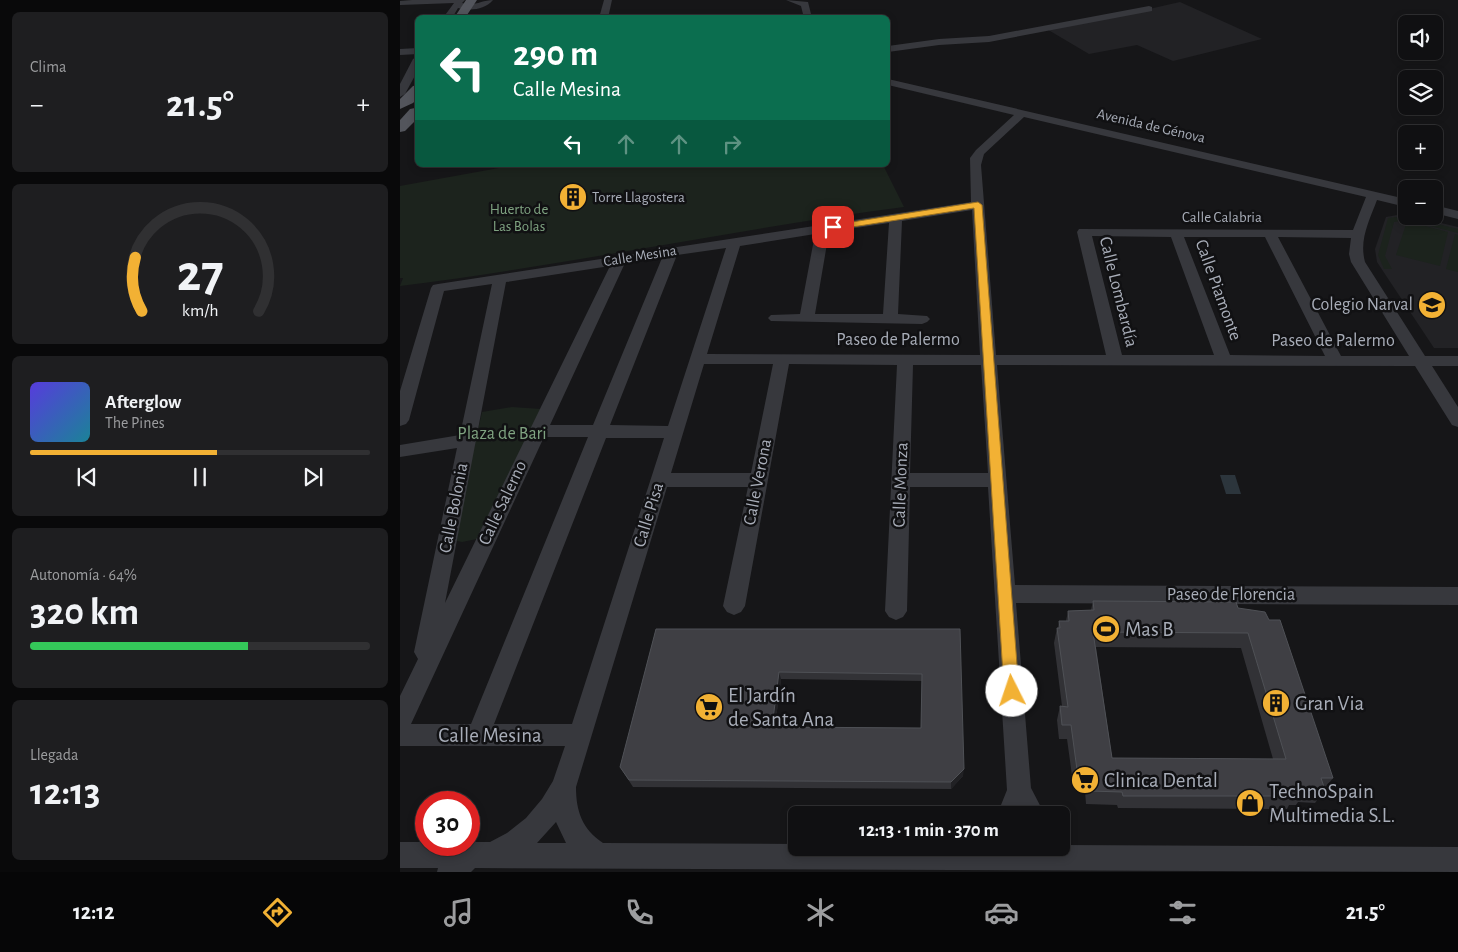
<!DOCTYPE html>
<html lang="es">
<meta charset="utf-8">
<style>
:root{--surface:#101012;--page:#1e1e20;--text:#f1f3f6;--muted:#9c9d9f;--line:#303032;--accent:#f2b134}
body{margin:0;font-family:"Alegreya Sans",sans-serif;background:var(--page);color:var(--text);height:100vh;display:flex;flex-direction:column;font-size:19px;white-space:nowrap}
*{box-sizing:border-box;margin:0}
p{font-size:16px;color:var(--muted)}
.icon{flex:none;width:28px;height:28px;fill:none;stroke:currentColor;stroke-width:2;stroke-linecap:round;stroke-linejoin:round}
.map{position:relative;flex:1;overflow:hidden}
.details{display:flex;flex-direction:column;gap:12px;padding:12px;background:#09090a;width:400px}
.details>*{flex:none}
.top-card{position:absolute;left:15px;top:15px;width:475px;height:152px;border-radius:8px;box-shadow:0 2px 8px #0003,0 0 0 1px var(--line);background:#0b6e4f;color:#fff;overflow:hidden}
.controls{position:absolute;left:998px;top:15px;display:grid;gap:10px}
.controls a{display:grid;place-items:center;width:45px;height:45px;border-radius:8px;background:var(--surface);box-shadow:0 2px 8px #0003,0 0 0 1px var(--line);font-size:25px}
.speed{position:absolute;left:15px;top:791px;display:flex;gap:10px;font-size:25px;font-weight:700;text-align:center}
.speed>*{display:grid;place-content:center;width:65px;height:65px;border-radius:50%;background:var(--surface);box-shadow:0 2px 8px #0003,0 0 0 1px var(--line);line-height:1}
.speed .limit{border:8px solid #d22;background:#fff;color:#111}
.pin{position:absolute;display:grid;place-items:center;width:42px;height:42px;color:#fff;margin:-21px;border-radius:10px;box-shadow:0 2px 8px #0006}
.me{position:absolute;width:55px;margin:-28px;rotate:356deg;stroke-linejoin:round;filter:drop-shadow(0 0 4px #0008)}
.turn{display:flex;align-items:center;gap:18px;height:105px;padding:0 15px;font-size:22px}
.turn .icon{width:65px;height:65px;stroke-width:2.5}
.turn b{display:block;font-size:35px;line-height:42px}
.lanes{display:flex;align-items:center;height:48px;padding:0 15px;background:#0003;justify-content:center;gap:25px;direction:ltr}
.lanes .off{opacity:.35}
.big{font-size:38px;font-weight:700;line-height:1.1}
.details .tile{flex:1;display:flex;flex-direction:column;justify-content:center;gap:8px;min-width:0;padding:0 18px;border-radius:8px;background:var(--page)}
.details .dial{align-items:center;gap:0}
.dial svg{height:130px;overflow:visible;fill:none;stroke:var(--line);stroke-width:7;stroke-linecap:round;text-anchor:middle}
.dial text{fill:var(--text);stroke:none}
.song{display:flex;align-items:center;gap:15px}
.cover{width:60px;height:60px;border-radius:8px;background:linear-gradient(135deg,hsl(250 70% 55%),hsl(190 70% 35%))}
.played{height:5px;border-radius:2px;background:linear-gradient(90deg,var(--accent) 55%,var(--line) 55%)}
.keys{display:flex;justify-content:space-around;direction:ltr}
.heat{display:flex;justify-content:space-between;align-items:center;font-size:28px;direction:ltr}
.charge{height:8px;border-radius:4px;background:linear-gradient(90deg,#34c759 64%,var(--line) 0)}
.trip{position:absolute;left:388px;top:806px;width:282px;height:50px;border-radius:8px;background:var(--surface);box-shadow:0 2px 8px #0003,0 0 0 1px var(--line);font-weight:700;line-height:50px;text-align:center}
.tabs{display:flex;height:80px;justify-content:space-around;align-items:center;background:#060607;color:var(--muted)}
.tabs .icon{width:35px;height:35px}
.tabs .active{color:var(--accent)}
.tabs b{font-size:22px;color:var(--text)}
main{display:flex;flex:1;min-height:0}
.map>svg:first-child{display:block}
.built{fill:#222225}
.green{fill:#1c231d}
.water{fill:#2c353c}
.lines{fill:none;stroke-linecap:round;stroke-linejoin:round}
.minor{fill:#37383d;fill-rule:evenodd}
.major{fill:#53555c;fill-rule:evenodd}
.wall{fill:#323236;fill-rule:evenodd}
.shaded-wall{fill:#212124}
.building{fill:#3f3f44;stroke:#4f5156;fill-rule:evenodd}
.route{fill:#f2b134;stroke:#9d7322}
.labels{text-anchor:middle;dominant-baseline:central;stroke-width:5;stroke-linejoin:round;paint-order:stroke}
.far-street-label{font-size:15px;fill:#a8adb8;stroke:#111113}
.far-poi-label{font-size:15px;fill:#a8adb8;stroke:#111113;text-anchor:start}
.far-park-label{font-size:15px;fill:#7fa381;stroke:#111113}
.street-label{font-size:18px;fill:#a8adb8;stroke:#111113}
.poi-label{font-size:18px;fill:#a8adb8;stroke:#111113;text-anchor:end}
.park-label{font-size:18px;fill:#7fa381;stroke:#111113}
.near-poi-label{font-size:21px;fill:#a8adb8;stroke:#111113;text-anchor:start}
.near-street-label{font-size:21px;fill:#a8adb8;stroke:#111113}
</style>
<main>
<section class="details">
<div class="tile"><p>Clima</p>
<div class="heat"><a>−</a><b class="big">21.5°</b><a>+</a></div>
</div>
<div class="tile dial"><svg viewBox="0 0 100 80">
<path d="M14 69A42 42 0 1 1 86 69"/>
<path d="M14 69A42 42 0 0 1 10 36" stroke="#f2b134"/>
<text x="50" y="56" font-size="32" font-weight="700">27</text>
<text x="50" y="72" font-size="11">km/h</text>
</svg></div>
<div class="tile">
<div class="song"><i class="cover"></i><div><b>Afterglow</b><p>The Pines</p></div></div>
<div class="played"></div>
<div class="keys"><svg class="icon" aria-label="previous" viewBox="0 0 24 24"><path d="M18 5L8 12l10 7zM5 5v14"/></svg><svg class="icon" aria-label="pause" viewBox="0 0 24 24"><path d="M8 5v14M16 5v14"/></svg><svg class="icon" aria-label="next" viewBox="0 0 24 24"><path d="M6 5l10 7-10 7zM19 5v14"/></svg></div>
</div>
<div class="tile"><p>Autonomía · 64%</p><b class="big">320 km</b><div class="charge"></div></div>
<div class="tile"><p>Llegada</p><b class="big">12:13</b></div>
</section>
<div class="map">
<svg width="1058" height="872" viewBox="0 0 1058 872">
<rect width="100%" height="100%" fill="#161618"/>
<g class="built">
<polygon points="780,2 862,39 773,61 737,45 689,54 645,28 749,9"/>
<polygon points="1003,214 1058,227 1058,348 1034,348 977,262 975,249 986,217"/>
</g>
<g class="green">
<path d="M115,165H483L504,207C335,229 169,265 0,286L3,278H0V186Z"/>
<polygon points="1006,216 1058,229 1058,233 1006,220 994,222 985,256 992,269 984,269 978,255 988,218"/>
<polygon points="1007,221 1048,232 1040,266 996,255"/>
<polygon points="1055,234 1058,235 1058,272 1046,269"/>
<polygon points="112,407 141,409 77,539 62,542 53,540 82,412"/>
</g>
<polygon class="water" points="820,475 835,475 841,494 826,494"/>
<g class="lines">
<g class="minor">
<path d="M12,0H65L62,3C74,7 82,0 93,0C84,10 71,11 58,8L52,18H43L54,3L0,5V1Z"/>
<polygon points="204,0 212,0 208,18 199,18"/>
<polygon points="386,0 408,2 412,18 404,18 401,6"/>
<polygon points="749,6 752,7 752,11 589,42 539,45 488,52 488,46 539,39 589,36"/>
<polygon points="18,48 18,54 0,55 0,49"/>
<polygon points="18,56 18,70 5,94 0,97 0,84 13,59"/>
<path d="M488,79L1006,199V207L977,200C969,221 959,240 965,262L1025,356H1058V366H1032L1058,407V427L1052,425L1015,366L597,365L615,585L1058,587V605L616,603L631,788L645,815H597L607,790L588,487H510L507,611L503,617L496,620L489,617L485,611L497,365L389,364L345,606L341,612L334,615L327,612L323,606L348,487H267L176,787C176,811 182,829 203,843L396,844V848H661V845L1058,847V872L75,868L71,872H37L38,868H0V842H26V845H69V842H90L107,833L126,818L142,799L153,781L165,746H0V696L18,659L14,652L57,448L0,457V445L60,435L92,284L44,291L9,420L6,424L0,426V391L31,288L33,285L38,284L266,249L272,246L277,247L571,202L570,158L576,150L614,115L488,85ZM624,117L966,197L953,230L679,229L677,232L706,355H596L581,165L584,154ZM572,210L580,355L307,354L340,246L415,234L400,314L371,315L368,318L371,321L522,324L527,322L530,319L527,316L498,314L502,221ZM489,223L483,314H415L429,232ZM692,236L771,237L814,355H722ZM784,237H865L925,356L830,355ZM878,237L951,238L949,254L951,262L1009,356H941ZM326,248L268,426L210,425L277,255ZM262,258L193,425H150L225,263ZM210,266L45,603L106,282ZM304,364H373L351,473H271ZM513,365H581L588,473H510ZM144,437H188L71,724H11ZM206,438H264L172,724H94ZM156,822L166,843H137Z"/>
<polygon points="1034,205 1058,211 1058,219 1034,213"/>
</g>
<g class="major">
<polygon points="66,0 77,0 65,18 54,18"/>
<polygon points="18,85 18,98 13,103 0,109 0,99 13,86"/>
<polygon points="15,108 18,108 18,118 5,131 0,132 0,120 10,109"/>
</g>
</g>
<g class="wall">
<path d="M693,601L838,608L933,778L925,788V790L915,803L898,802L896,805H889L887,809L718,808L717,805L686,804L685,791L674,790L667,739H659L657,720L660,706H662L654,643L657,628H658L659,621H666L668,611L691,610ZM696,647L841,648L873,759L712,758Z"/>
<path d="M256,629H560L563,776L551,789L233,787L220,767ZM381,679L522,681L521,728L375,727Z"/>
</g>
<g class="shaded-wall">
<polygon points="379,672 381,679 374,734 372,727"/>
<polygon points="564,769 563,776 551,789 551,782"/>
</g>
<g class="building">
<path d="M693,601L836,602L838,608L865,612L869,620H880L933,778H921L925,790H906V792L895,793L896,796H723L722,792L690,791L689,778L678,777L671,725H662L660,706L668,707L657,628H660L659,621H669L668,611L694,610ZM693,632L848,633L886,759L712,758Z"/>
<path d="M256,629H560L564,769L551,782L229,780L220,767ZM379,672L522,674L521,728L372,727Z"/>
</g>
<polygon class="route" points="578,202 582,205 619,691 617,696 612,698 607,696 604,691 574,208 433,230 429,227 433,225"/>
<defs>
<symbol id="building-disc" viewBox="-11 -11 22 22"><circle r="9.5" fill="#f2b134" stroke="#111113"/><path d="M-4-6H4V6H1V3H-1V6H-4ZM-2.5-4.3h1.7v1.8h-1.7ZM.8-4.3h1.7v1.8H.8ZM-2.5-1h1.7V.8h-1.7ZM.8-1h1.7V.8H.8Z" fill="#111"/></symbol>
<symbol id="school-disc" viewBox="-11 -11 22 22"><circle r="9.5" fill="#f2b134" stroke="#111113"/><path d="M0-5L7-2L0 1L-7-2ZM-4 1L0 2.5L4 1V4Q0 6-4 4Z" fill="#111"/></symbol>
<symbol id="stadium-disc" viewBox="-11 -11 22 22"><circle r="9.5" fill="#f2b134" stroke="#111113"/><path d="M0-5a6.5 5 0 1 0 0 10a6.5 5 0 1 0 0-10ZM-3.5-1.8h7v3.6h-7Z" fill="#111"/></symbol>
<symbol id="supermarket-disc" viewBox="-11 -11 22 22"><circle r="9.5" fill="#f2b134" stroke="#111113"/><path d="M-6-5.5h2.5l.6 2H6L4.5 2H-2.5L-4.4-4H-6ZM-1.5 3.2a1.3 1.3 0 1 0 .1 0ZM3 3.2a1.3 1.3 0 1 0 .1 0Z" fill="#111"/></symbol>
<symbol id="shop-disc" viewBox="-11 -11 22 22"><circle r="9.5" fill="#f2b134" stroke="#111113"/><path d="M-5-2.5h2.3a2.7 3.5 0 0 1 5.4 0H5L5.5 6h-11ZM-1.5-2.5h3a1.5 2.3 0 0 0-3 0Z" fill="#111"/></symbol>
</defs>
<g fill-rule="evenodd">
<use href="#building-disc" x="157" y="181" width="32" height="32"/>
<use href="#school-disc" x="1016" y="289" width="32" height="32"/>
<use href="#stadium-disc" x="690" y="613" width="32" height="32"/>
<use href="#building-disc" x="860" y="687" width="32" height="32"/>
<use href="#supermarket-disc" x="293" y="691" width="32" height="32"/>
<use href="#supermarket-disc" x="669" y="764" width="32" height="32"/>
<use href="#shop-disc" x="834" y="787" width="32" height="32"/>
</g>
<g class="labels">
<g class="far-street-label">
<text transform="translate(751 126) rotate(13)">Avenida de Génova</text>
<text x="822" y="217">Calle Calabria</text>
<text transform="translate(240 256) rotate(-9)">Calle Mesina</text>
</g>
<g class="far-poi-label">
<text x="192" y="197">Torre Llagostera</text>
</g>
<g class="far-park-label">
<text x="119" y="209">Huerto de<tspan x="119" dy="17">Las Bolas</tspan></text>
</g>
<g class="street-label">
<text transform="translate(818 290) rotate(70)">Calle Piamonte</text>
<text transform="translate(718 292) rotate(76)">Calle Lombardía</text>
<text x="498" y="340">Paseo de Palermo</text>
<text x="933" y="341">Paseo de Palermo</text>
<text transform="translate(358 482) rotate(-79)">Calle Verona</text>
<text transform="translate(501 485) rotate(-88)">Calle Monza</text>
<text transform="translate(103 503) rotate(-65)">Calle Salerno</text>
<text transform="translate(54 508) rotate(-79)">Calle Bolonia</text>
<text transform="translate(249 515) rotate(-73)">Calle Pisa</text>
<text x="831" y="595">Paseo de Florencia</text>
</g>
<g class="poi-label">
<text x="1013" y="305">Colegio Narval</text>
</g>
<g class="park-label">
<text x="102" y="434">Plaza de Bari</text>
</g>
<g class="near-poi-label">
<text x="725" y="629">Mas B</text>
<text x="328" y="695">El Jardín<tspan x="328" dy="24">de Santa Ana</tspan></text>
<text x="895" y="703">Gran Via</text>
<text x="704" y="780">Clinica Dental</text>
<text x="869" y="791">TechnoSpain<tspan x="869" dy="24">Multimedia S.L.</tspan></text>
</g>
<g class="near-street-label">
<text x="90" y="735">Calle Mesina</text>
</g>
</g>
</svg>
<div class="controls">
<a><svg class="icon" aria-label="sound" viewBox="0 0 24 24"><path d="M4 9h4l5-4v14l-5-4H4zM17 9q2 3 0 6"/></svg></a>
<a><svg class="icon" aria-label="layers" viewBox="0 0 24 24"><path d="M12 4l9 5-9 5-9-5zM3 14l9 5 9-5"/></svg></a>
<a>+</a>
<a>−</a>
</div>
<div class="speed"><div class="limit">30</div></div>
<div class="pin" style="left:433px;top:227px;background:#d93025"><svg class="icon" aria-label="arrive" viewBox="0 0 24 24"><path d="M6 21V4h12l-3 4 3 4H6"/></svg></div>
<svg class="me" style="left:612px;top:691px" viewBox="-20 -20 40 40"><circle r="19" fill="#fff"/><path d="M0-13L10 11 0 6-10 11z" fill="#f2b134"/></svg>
<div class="trip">12:13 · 1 min · 370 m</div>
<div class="top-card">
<div class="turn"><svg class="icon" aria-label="left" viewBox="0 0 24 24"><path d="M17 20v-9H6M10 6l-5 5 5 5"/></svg><div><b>290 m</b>Calle Mesina</div></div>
<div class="lanes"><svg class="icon" aria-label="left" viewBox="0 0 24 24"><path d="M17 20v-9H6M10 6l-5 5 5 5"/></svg><svg class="icon off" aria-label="ahead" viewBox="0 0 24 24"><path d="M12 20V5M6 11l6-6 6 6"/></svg><svg class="icon off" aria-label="ahead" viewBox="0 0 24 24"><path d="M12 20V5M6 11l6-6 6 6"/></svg><svg class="icon off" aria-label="right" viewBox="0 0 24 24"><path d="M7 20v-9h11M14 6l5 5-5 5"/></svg></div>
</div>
</div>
</main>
<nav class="tabs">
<b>12:12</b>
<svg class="icon active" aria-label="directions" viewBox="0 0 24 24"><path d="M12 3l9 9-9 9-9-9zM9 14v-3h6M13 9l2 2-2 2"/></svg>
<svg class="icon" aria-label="music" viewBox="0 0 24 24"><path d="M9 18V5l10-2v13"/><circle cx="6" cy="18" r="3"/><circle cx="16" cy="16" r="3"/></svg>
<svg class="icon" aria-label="phone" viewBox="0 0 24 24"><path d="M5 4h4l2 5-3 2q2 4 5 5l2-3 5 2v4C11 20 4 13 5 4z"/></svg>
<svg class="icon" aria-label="climate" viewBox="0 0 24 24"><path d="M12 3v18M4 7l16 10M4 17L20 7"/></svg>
<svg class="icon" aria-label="car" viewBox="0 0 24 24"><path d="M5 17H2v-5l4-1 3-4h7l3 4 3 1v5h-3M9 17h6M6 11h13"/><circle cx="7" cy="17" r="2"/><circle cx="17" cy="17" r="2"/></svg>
<svg class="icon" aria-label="filters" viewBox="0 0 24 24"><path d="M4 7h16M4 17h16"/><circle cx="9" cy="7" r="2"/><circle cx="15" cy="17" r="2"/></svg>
<b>21.5°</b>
</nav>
